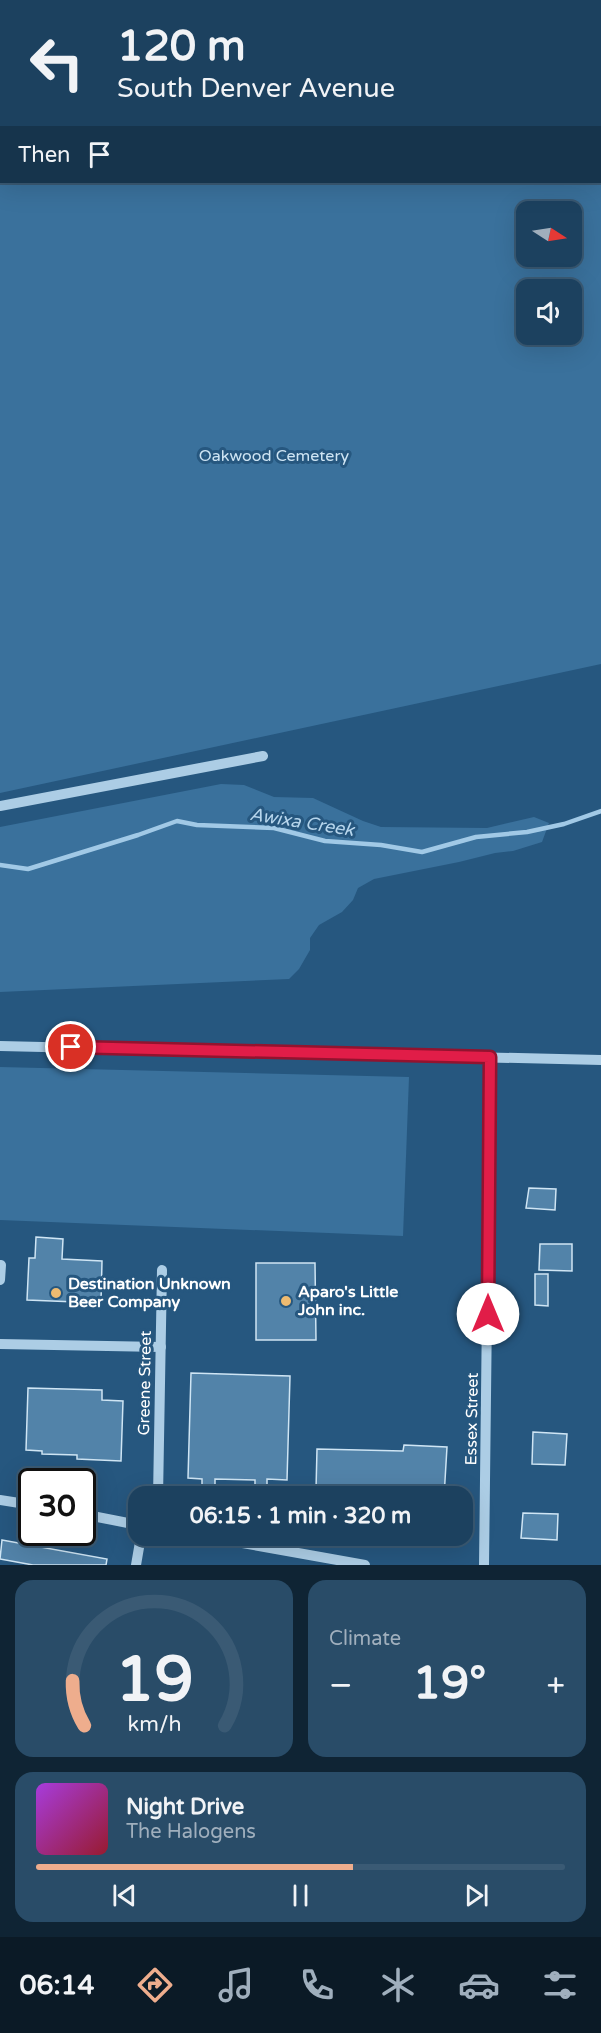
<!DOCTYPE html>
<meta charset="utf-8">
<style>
:root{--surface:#1c415f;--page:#294c68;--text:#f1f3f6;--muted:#a0afbd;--line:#3a5a74;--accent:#eead8d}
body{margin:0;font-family:"Varela Round",sans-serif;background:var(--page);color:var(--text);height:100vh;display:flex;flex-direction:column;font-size:22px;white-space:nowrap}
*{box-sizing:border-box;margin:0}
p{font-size:20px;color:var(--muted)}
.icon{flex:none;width:33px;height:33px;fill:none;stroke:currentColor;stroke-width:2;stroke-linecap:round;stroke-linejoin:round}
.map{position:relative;height:1565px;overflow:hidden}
.details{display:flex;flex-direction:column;gap:15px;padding:15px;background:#0f2434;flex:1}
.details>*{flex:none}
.top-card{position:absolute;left:0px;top:0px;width:602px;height:183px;box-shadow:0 6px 24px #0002,0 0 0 2px var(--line);background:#1c415f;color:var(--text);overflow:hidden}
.needle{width:39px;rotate:102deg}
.controls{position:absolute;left:516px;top:201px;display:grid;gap:12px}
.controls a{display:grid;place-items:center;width:66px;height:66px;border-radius:12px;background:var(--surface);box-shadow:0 6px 24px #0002,0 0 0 2px var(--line);font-size:30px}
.speed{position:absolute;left:18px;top:1468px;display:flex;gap:12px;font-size:30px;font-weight:700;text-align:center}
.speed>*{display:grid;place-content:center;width:78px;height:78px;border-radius:50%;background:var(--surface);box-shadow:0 6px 24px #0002,0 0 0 2px var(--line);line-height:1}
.speed .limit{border:3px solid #111;border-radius:9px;background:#fff;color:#111}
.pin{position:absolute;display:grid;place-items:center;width:51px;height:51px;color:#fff;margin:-26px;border:3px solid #fff;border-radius:50%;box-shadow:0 2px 6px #0007}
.me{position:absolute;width:66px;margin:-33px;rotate:0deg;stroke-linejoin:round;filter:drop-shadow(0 0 4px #0008)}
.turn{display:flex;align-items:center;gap:21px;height:126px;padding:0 18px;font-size:27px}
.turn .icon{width:78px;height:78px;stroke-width:2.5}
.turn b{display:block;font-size:42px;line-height:51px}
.then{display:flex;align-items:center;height:57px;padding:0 18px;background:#0003;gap:12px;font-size:22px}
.big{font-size:45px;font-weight:700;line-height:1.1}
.details .widget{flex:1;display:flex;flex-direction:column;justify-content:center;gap:9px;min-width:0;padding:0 21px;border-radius:18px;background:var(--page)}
.details .dial{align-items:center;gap:0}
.dial svg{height:156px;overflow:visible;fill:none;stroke:var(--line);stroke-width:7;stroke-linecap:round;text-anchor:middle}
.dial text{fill:var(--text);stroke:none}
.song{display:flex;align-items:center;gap:18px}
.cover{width:72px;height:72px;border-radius:9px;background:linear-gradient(135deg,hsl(280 70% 55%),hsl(350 70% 35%))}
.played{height:6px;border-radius:3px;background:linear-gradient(90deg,var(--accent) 60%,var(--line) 60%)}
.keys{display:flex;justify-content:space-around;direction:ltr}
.heat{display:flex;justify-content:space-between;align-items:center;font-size:33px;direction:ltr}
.details .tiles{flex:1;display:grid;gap:15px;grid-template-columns:1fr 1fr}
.widget:last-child{grid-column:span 2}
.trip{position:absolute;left:128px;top:1486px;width:345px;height:60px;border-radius:18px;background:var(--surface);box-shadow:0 6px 24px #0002,0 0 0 2px var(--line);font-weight:700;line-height:60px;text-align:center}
.dock{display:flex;height:96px;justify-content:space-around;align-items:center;background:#0b1a26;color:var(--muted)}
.dock .icon{width:42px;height:42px}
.dock .on{color:var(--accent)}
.dock b{font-size:27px;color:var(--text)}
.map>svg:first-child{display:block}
.green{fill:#3a719c;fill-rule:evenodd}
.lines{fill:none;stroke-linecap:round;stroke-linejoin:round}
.stream{stroke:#a1c9e6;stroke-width:4.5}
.building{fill:#5283a9;stroke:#cfe5f4;stroke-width:1.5}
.minor{stroke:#accde5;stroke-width:10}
.route-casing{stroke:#92132f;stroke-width:15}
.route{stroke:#e11d48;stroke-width:10}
.poi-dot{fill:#eebb71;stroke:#26577f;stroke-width:2}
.labels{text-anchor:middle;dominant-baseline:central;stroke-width:6;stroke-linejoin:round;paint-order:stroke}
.park-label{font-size:16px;fill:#cfe5f4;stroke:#26577f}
.poi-label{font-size:16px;font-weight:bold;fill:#fff;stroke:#26577f;text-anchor:start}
.street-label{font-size:16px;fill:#fff;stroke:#26577f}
.water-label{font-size:18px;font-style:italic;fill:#b7d6ed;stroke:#26577f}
</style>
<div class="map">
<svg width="601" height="1565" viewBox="0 0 601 1565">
<rect width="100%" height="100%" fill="#26577f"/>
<g class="green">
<path d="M305,0H601V664L0,793V16H1L2,182H600V2L276,1ZM526,212H572V256H526ZM526,290H572V334H526Z"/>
<polygon points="221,784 244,785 274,797 313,798 363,821 381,827 487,828 534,817 549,823 542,842 513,851 495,853 459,862 374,879 358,888 353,900 342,912 319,925 310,938 310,950 299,969 289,979 0,992 0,827"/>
<polygon points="0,1067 409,1077 403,1236 0,1220"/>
</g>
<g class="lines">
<polyline class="stream" points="0,865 28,869 138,835 177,821 197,825 274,828 325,841 381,845 422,852 476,837 527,832 564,824 601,811"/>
</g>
<g class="building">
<polygon points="529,1188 556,1189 555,1210 526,1208"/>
<polygon points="36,1237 63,1239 62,1259 102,1261 101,1303 27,1300 29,1258 35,1258"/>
<polygon points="540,1244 572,1244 572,1271 539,1270"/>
<polygon points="256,1263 315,1263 316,1340 256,1340"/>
<polygon points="535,1274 548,1274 548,1306 535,1305"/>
<polygon points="191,1373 290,1376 287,1480 267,1479 267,1489 255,1489 255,1480 215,1479 215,1489 202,1488 202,1479 188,1478"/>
<polygon points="28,1388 102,1390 102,1400 123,1401 121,1461 77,1459 77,1455 42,1454 42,1451 26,1450"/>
<polygon points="533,1432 567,1434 565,1465 532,1464"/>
<polygon points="404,1445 447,1447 444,1497 401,1497 401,1491 316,1490 317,1449 403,1451"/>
<polygon points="523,1513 558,1514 557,1540 521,1538"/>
<polygon points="2,1540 107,1559 106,1565 33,1565 0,1559"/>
</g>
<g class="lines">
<g class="minor">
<polyline points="0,806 263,756"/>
<polyline points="0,1046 601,1060"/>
<polyline points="0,1280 1,1265"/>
<polyline points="0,1344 161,1347"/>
<polyline points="158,1497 162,1270"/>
<polyline points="0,1500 32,1505"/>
<polyline points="82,1514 138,1525"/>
<polyline points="203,1536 365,1565"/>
<polyline points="136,1565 141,1536"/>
<polyline points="484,1565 490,1057"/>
</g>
</g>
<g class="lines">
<defs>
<polyline id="route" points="71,1047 490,1057 488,1314"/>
</defs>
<use href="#route" class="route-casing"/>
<use href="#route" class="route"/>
</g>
<g class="poi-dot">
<circle cx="56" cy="1293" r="6"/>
<circle cx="286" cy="1301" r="6"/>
</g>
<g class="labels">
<g class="park-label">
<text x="274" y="456">Oakwood Cemetery</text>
</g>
<g class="poi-label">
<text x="68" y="1284">Destination Unknown<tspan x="68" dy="18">Beer Company</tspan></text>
<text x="298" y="1292">Aparo's Little<tspan x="298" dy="18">John inc.</tspan></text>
</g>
<g class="street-label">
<text transform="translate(145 1383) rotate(-89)">Greene Street</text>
<text transform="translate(472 1419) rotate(-89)">Essex Street</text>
</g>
<g class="water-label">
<text transform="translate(302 822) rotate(9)">Awixa Creek</text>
</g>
</g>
</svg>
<div class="controls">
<a><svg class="needle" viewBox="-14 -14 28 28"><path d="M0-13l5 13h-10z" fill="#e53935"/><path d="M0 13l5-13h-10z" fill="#a0afbd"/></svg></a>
<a><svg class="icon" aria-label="sound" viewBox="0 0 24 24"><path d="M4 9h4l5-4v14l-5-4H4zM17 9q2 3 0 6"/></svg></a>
</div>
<div class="speed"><div class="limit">30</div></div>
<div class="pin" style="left:71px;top:1047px;background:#d93025"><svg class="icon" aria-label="arrive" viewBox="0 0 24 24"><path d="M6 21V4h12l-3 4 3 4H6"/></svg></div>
<svg class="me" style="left:488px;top:1314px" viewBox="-20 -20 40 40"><circle r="19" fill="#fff"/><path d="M0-13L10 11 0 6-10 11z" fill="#e11d48"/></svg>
<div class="trip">06:15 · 1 min · 320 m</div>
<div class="top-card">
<div class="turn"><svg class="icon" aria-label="left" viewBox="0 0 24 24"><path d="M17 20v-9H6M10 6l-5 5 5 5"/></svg><div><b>120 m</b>South Denver Avenue</div></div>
<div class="then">Then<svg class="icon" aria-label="arrive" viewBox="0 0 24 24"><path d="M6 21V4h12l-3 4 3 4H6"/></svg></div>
</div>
</div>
<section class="details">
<div class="tiles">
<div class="widget dial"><svg viewBox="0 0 100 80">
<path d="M14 69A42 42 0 1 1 86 69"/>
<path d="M14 69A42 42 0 0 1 8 46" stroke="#eead8d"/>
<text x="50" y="56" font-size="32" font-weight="700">19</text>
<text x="50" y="72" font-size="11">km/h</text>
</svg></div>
<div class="widget"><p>Climate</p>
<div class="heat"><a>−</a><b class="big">19°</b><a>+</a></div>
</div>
<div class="widget">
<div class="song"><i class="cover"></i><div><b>Night Drive</b><p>The Halogens</p></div></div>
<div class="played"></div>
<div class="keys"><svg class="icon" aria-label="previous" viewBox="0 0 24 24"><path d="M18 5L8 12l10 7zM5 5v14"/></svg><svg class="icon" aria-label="pause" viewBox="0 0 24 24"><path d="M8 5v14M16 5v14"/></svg><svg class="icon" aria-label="next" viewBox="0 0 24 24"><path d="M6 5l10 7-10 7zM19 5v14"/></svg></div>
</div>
</div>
</section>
<nav class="dock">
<b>06:14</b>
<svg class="icon on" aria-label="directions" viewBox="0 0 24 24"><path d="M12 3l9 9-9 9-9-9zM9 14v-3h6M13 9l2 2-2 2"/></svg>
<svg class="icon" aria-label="music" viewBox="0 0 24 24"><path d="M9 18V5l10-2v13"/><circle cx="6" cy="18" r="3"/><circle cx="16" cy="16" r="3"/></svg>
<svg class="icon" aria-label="phone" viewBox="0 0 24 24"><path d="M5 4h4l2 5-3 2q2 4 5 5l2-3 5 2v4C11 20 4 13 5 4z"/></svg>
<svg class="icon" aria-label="climate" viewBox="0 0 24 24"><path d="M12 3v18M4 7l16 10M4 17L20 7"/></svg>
<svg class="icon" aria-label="car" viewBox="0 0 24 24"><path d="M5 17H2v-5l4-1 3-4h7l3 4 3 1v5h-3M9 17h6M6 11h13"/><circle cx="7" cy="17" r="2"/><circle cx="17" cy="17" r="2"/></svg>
<svg class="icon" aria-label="filters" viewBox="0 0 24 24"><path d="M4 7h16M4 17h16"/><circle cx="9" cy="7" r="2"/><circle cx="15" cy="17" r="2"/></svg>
</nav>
